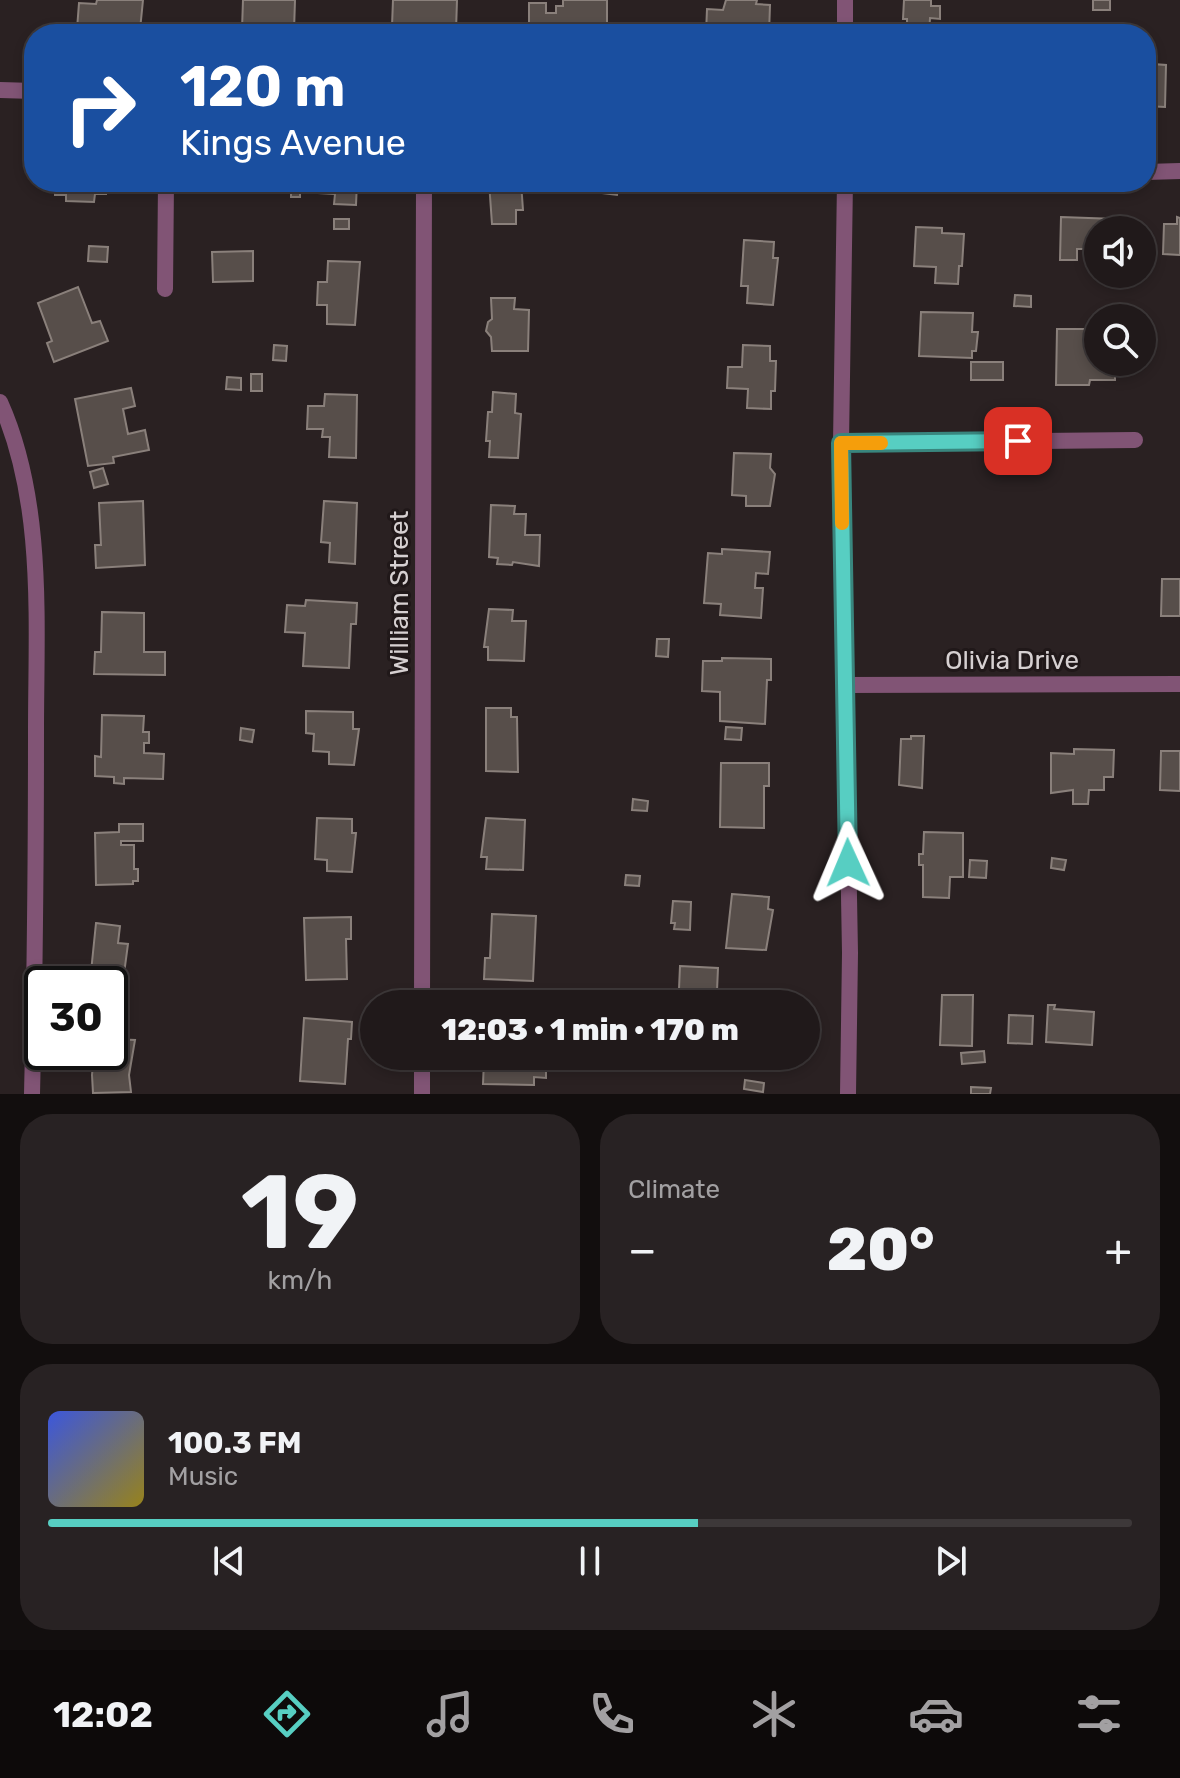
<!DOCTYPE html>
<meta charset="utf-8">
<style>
:root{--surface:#20191a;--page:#282223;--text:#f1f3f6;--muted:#a2a0a2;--line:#3d3839;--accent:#57cec2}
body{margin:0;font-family:Rubik,sans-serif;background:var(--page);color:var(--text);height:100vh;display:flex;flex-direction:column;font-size:30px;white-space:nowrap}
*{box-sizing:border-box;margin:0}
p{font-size:26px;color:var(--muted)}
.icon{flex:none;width:44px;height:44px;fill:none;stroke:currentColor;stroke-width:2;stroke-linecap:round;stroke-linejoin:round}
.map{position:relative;height:1094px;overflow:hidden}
.drawer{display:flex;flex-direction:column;gap:20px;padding:20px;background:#120e0e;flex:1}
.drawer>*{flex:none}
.hud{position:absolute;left:24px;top:24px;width:1132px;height:168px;border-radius:32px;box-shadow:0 4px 12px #0003,0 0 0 2px var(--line);background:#1a4fa0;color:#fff;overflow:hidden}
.controls{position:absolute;left:1084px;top:216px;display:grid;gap:16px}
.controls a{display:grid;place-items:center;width:72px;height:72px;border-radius:50%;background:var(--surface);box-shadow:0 4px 12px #0003,0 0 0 2px var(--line);font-size:40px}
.speed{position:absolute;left:24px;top:966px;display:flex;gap:16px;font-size:40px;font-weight:700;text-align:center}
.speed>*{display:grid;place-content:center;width:104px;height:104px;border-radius:50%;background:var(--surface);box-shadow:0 4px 12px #0003,0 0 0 2px var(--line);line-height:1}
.speed .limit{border:4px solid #111;border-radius:12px;background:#fff;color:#111}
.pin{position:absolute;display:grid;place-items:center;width:68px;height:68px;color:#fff;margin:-34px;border-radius:16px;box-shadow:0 4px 12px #0006}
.me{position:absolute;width:88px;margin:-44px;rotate:359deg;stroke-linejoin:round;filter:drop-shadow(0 0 6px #0008)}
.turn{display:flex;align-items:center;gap:28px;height:168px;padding:0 24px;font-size:36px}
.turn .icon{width:104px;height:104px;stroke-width:2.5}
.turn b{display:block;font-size:56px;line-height:68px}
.big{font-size:60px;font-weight:800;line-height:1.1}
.drawer .tile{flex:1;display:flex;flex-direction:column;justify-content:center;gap:12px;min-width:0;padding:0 28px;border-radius:32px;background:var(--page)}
.drawer .dial{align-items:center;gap:0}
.dial b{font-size:104px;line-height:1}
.song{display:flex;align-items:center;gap:24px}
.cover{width:96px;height:96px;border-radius:12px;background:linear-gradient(135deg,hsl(230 70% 55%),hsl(50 70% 35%))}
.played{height:8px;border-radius:4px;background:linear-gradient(90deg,var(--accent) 60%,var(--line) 60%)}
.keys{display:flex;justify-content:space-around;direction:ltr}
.heat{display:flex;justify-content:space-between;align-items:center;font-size:44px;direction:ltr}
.drawer .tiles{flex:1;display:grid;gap:20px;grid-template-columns:1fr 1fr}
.tile:last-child{grid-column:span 2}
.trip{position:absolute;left:360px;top:990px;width:460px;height:80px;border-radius:40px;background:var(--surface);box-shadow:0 4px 12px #0003,0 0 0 2px var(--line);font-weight:800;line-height:80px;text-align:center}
.tab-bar{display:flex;height:128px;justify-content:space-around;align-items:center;background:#0d0a0a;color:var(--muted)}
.tab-bar .icon{width:56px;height:56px}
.tab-bar .active{color:var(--accent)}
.tab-bar b{font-size:36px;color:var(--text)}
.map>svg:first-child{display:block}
.building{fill:#574e4a;stroke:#8a807b;stroke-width:2}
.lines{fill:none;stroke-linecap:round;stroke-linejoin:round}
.minor{stroke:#815475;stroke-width:16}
.route-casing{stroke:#39867e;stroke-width:20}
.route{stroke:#57cec2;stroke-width:14}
.slow{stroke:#f59e0b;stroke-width:14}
.labels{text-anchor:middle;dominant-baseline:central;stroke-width:6;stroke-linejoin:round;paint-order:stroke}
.street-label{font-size:26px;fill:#d6d0d1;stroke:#201819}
</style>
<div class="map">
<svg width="1180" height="1094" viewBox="0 0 1180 1094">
<rect width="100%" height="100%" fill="#2a2122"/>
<g class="building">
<polygon points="97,0 143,0 140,30 125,29 125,32 77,29 79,3 96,4"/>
<polygon points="243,0 295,0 294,31 242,29"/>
<polygon points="393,0 457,0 456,31 438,31 436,27 392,26"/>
<polygon points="563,0 607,0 607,28 529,29 529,3 546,3 546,13 556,13 556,6 563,6"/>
<polygon points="726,0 757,0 756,4 770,5 769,34 706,33 707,9 723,10"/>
<polygon points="904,0 931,0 931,6 940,6 940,19 930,18 929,34 907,33 907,19 903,19"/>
<rect x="1093" y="0" width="17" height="10"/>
<polygon points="1146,52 1153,53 1153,64 1166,65 1165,107 1146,106"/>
<polygon points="55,182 109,182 108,188 106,188 106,194 95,194 94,202 66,201 66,195 55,195"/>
<polygon points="286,182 357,182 356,205 334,204 335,194 300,192 300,197 291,197 291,192 286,192"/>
<polygon points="489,182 537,182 521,182 523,210 516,210 516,224 492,224"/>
<polygon points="578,182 619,182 617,195 577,190"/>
<polygon points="709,182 772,182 771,187 746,186 746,188 708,187"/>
<polygon points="1061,217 1116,219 1116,230 1098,230 1098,246 1093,246 1093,249 1077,249 1077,260 1060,260"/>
<polygon points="1177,217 1180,218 1180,255 1163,254 1164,224 1177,224"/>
<rect x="334" y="219" width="15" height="10"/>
<polygon points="916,227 942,228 942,233 964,234 962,266 959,266 958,284 935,283 936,267 914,266"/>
<polygon points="744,240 774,242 773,258 778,258 773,305 747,303 748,286 741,286"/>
<polygon points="89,246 108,247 107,262 88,261"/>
<polygon points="253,251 253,281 213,282 212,252"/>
<polygon points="328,261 360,262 355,325 327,324 327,305 317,305 318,282 327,282"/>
<polygon points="78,287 92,323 100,321 108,341 54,362 47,343 52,341 38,303"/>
<polygon points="1015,295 1031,296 1031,307 1014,306"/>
<polygon points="491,298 515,298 514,309 529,310 528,351 492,351 491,337 486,331 488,322 492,319"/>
<polygon points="921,312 973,313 972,332 978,332 976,351 972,351 972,358 919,356"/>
<polygon points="1057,329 1090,329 1090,348 1098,348 1098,362 1115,362 1115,380 1090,380 1089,385 1056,385"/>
<polygon points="274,345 287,346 286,361 273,360"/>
<polygon points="743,345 770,346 770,361 776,361 775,391 771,391 771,409 747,408 748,389 727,388 728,367 742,367"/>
<rect x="971" y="362" width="32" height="18"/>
<rect x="251" y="374" width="11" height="17"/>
<polygon points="227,377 241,378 241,390 226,389"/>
<polygon points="131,388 135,406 123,409 128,434 145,430 149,450 113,457 114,463 88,466 75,399"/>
<polygon points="493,392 516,394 515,413 521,414 518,458 489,457 490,441 486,441 488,412 492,412"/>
<polygon points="325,394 357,395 356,458 329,457 330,437 322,437 323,429 307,429 308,406 324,406"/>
<polygon points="734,453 771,454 770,468 775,474 770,506 746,506 746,496 732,495"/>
<polygon points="103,468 108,484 94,488 90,472"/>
<polygon points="143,501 145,565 96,568 95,545 101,545 99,503"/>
<polygon points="324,501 357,503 355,564 329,562 330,543 321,542"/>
<polygon points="491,505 515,506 514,514 526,514 525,535 540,535 539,566 513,562 512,565 497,564 498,558 489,557"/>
<polygon points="722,549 770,552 768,574 756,573 755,588 763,588 761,618 720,615 721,604 704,603 708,553 722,554"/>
<polygon points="1162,579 1180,579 1180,616 1161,616"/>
<polygon points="306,600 357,603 356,624 351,624 349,668 303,666 305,633 285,632 287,605 305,606"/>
<polygon points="489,609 513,610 512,621 526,621 524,661 488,660 488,647 484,647"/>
<polygon points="102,612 144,613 144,652 165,652 165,675 94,674 95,652 101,652"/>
<polygon points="657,639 669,639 668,657 656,656"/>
<polygon points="722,658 771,659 771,680 767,680 765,724 720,721 720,692 702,691 703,661 722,661"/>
<polygon points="486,708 511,708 511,717 517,717 518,772 486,771"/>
<polygon points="306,711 353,712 353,729 359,729 354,765 329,764 329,752 313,751 314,734 306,733"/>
<polygon points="102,715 144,716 143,732 149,732 149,743 144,743 144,753 164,754 163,779 124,778 124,784 114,783 114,777 95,776 95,756 101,757"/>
<polygon points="726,727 742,728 741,740 725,739"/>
<polygon points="241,728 254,730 252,742 240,740"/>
<polygon points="911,736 924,736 922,788 899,785 901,739 911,739"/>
<polygon points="1074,749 1114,750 1113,777 1104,777 1104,790 1089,790 1088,804 1073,804 1073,790 1051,793 1051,753 1074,754"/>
<polygon points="1161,751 1180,751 1180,791 1160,790"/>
<polygon points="721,763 769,763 769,786 764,786 764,828 720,827"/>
<polygon points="633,799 648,801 647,811 632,810"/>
<polygon points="317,818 352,819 352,833 356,833 352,872 327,871 327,860 315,859"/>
<polygon points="486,818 525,820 523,870 486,869 487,857 481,857"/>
<polygon points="119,824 143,824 143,841 121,841 121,845 134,845 134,869 138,869 138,881 133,881 133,884 96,885 95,833 119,832"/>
<polygon points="924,832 963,833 963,877 950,877 949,898 923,897 923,865 919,865 919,854 923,854"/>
<polygon points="1052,858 1066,860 1064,870 1051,868"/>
<polygon points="970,860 987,861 986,878 969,877"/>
<polygon points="626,875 640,876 639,886 625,885"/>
<polygon points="732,894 769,897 768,909 773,910 766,950 726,948"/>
<polygon points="673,901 691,902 690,930 674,929 675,923 671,923"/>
<polygon points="492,914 536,916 533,981 484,979 485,958 490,958"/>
<polygon points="351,917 351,939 346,939 347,979 306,980 304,918"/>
<polygon points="96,923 120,926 118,943 128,944 122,989 110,988 110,984 93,984 94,972 91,972"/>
<polygon points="680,966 718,968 717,991 679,989"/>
<polygon points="942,995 973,995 972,1046 940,1045"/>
<polygon points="1048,1005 1055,1005 1054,1009 1094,1012 1092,1045 1046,1042"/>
<polygon points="1009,1015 1033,1016 1032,1044 1008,1043"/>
<polygon points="304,1018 352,1022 351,1039 348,1039 345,1084 300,1081"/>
<polygon points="110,1039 135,1040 129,1075 131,1092 93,1093 92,1075 94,1052 110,1052"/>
<polygon points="984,1051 985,1062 962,1064 961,1053"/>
<polygon points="489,1056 546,1056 546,1078 534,1077 534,1085 483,1084 484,1060 489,1060"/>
<polygon points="736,1056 772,1056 771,1065 736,1064"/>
<polygon points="745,1080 764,1083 763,1092 744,1089"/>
<polygon points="971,1087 991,1088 990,1094 971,1094"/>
</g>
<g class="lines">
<g class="minor">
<polyline points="845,34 845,0"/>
<polyline points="0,90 34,91"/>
<polyline points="1146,172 1180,171"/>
<polyline points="845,182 841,443 850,953 848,1094"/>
<polyline points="165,289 166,182"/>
<path d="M0,402C45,502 36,623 36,730C36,852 35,973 32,1094"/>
<polyline points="841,443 1135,440"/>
<polyline points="845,685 1180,684"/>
<polyline points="422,1004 424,182"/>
<polyline points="422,1094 422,1056"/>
</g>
</g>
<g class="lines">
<defs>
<polyline id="route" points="848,863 841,443 1018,441"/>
</defs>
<use href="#route" class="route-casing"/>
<use href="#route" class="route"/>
<polyline class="slow" points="842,523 841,443 881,443"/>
</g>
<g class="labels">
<g class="street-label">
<text transform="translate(399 593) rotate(-90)">William Street</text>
<text x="1012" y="660">Olivia Drive</text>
</g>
</g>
</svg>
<div class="controls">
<a><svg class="icon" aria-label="sound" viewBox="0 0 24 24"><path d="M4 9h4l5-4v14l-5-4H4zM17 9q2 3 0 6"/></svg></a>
<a><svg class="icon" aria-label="search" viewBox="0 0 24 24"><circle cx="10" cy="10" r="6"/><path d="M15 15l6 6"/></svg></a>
</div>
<div class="speed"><div class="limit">30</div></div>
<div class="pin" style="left:1018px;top:441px;background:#d93025"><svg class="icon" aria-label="arrive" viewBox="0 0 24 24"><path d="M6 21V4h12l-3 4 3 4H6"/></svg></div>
<svg class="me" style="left:848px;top:863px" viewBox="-20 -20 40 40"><path d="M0-17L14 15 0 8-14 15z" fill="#57cec2" stroke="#fff" stroke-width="4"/></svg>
<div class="trip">12:03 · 1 min · 170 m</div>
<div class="hud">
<div class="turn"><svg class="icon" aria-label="right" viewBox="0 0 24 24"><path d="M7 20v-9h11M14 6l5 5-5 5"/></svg><div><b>120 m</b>Kings Avenue</div></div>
</div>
</div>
<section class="drawer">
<div class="tiles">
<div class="tile dial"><b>19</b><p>km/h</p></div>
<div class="tile"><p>Climate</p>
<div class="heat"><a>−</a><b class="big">20°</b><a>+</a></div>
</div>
<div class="tile">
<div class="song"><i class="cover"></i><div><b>100.3 FM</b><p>Music</p></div></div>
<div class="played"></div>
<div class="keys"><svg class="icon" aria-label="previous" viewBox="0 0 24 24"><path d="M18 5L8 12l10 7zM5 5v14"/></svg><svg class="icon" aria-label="pause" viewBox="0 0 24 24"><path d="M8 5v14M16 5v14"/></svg><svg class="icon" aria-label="next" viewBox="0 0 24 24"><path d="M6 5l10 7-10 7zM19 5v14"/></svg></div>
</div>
</div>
</section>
<nav class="tab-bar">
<b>12:02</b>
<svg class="icon active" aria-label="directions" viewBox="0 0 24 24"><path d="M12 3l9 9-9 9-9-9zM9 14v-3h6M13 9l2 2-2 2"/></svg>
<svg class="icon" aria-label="music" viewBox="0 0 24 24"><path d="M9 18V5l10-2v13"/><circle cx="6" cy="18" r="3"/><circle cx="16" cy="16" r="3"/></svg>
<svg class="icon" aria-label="phone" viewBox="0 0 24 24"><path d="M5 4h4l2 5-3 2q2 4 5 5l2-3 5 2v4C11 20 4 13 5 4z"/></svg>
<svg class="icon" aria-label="climate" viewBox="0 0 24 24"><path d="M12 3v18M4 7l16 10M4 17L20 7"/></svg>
<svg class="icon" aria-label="car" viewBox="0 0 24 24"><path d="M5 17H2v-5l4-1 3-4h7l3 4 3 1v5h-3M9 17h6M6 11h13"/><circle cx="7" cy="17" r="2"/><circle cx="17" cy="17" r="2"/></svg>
<svg class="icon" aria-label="filters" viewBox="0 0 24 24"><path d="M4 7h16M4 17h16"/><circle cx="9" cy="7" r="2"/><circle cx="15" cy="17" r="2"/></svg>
</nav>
